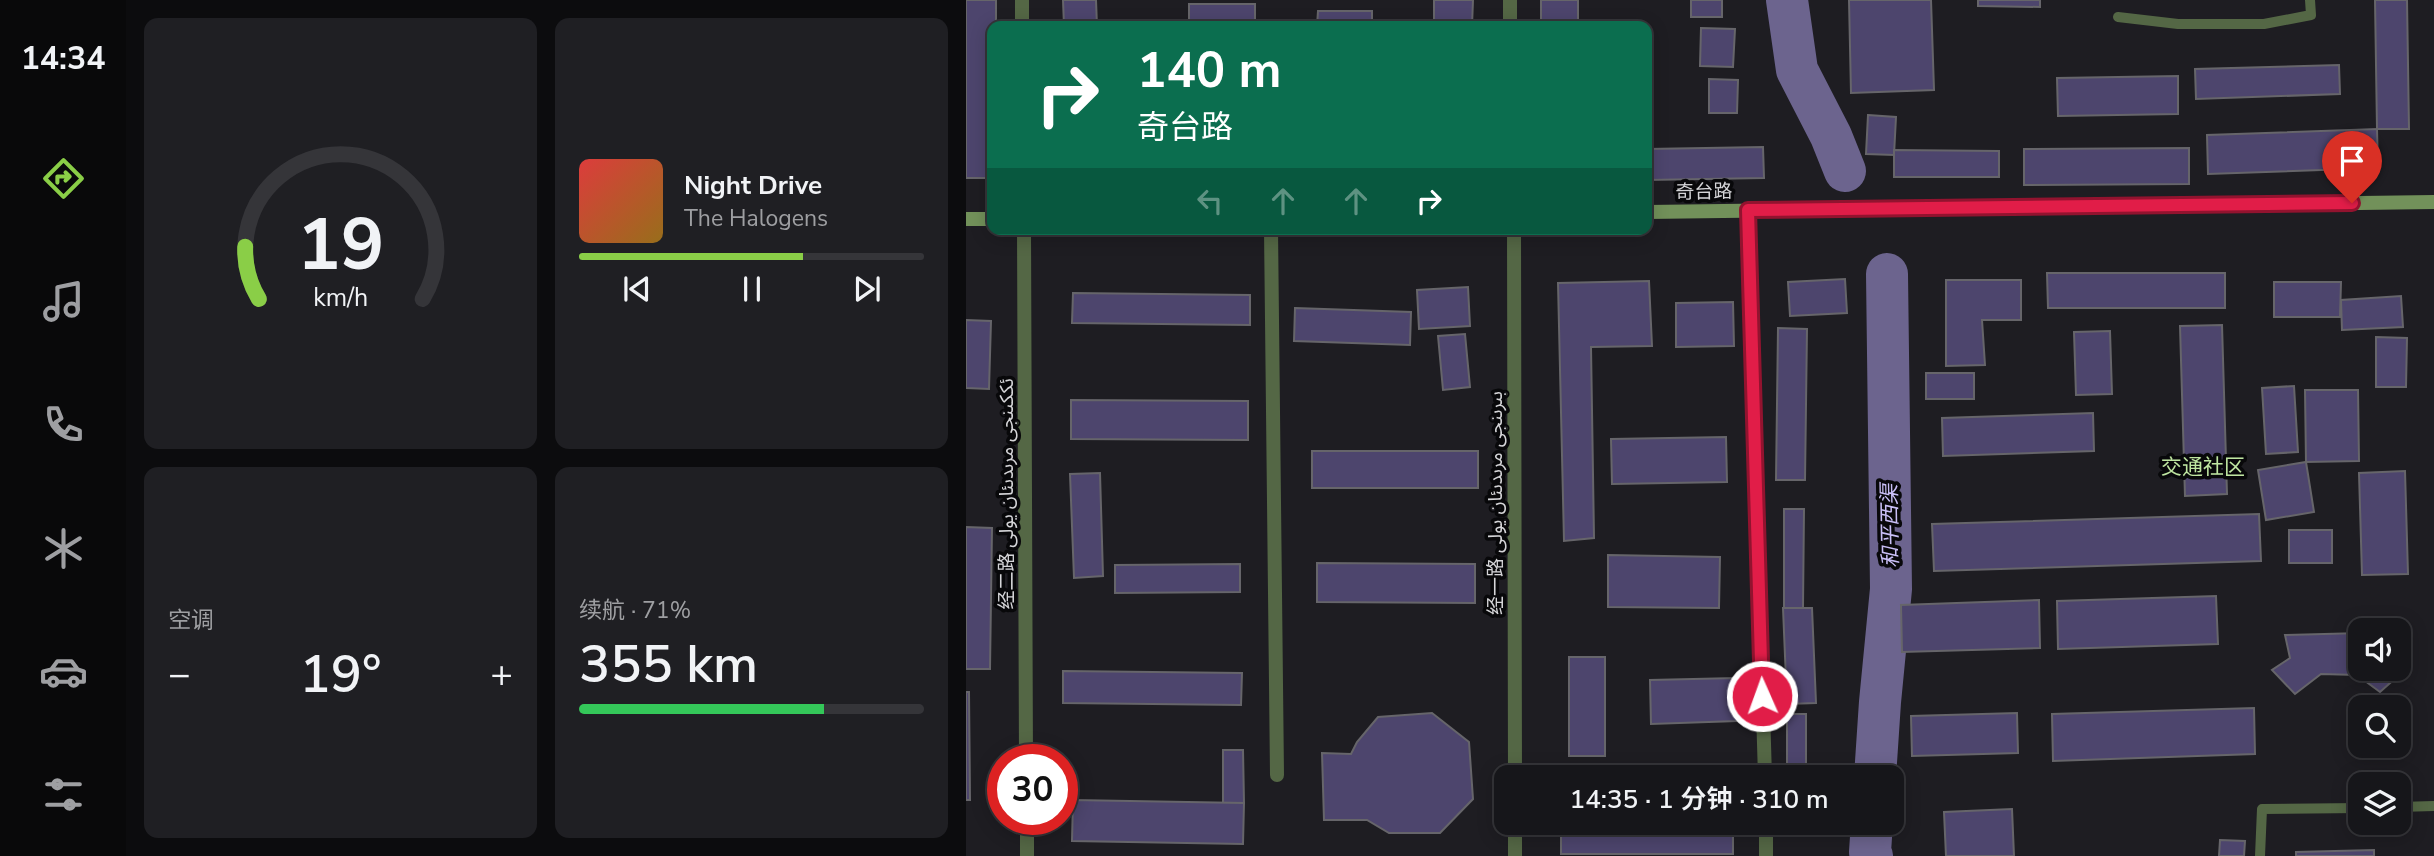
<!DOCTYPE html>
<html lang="zh">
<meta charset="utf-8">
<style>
:root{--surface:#16161a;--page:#1f1f23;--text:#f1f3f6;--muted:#9e9fa2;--line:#353539;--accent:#8ace47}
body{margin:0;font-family:"Nunito Sans","Noto Sans Arabic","Noto Sans SC",sans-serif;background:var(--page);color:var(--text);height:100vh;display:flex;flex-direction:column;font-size:26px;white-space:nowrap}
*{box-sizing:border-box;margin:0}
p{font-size:23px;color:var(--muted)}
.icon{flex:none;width:38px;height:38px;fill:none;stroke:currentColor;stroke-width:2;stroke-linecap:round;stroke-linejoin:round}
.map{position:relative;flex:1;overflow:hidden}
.sheet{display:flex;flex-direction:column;gap:18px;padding:18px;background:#0c0c0e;width:840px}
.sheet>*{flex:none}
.hud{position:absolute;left:21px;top:21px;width:665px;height:214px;border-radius:14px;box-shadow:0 4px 18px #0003,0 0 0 2px var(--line);background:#0b6e4f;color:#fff;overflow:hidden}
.buttons{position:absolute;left:1382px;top:618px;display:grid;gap:14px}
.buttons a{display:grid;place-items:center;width:63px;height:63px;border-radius:14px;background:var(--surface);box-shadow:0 4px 18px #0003,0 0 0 2px var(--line);font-size:35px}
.speed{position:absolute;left:21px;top:744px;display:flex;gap:14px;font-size:35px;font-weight:700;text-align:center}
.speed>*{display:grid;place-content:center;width:91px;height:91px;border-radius:50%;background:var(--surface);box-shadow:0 4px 18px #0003,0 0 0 2px var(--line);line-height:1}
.speed .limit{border:10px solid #d22;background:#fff;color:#111}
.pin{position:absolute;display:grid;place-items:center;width:60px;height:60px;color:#fff;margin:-72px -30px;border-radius:50% 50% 50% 0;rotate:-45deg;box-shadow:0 0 7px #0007}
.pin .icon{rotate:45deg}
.me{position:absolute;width:77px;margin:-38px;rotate:358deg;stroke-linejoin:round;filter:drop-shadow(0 0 5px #0008)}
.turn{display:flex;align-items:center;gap:24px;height:147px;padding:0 35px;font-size:32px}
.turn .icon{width:91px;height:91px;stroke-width:2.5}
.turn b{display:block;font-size:49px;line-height:60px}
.lanes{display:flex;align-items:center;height:66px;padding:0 35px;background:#0003;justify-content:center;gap:35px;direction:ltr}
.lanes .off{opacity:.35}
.big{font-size:52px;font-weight:600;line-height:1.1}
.sheet .card{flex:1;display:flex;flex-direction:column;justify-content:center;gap:10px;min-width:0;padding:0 24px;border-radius:14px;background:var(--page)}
.sheet .dial{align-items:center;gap:0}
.dial svg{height:182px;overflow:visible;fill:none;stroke:var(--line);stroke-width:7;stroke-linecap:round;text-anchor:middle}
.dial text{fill:var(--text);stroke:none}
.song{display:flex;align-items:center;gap:21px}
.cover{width:84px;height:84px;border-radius:10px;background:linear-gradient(135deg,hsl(0 70% 55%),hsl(40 70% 35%))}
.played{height:7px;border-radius:4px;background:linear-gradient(90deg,var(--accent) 65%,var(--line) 65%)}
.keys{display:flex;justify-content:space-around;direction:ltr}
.heat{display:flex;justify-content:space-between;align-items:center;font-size:38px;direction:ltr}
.charge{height:10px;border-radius:5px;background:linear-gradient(90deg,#34c759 71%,var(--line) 0)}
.sheet .tiles{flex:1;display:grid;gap:18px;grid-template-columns:repeat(2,1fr)}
.trip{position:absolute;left:528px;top:765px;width:410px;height:70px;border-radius:14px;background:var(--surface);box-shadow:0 4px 18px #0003,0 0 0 2px var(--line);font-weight:600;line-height:70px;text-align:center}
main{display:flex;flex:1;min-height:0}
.menu{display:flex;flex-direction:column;width:126px;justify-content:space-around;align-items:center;background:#09090a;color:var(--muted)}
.menu .icon{width:49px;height:49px}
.menu .selected{color:var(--accent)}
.menu b{font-size:32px;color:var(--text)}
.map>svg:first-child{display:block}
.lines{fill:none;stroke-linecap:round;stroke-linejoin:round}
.river{stroke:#6c648e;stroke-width:42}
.building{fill:#4d456d;stroke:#66656a;stroke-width:2}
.lane{stroke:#546745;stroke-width:10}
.street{stroke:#546745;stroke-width:14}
.secondary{stroke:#72915a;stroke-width:14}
.route-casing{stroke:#92132f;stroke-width:18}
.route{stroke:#e11d48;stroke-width:12}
.labels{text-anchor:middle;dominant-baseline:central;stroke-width:7;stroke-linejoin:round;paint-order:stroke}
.street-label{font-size:19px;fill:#d5d5d8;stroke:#08080a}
.neighbourhood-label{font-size:21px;fill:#bfe6a1;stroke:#08080a}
.water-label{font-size:21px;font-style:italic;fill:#c9bff6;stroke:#08080a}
</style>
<main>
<nav class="menu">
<b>14:34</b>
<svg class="icon selected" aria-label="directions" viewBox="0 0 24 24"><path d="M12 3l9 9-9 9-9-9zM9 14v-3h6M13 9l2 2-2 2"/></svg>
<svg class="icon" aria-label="music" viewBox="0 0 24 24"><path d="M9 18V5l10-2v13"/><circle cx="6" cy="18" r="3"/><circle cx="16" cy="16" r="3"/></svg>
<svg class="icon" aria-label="phone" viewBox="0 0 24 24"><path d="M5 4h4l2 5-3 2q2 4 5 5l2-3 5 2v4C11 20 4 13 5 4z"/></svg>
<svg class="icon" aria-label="climate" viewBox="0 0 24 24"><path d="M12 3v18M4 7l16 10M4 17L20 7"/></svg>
<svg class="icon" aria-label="car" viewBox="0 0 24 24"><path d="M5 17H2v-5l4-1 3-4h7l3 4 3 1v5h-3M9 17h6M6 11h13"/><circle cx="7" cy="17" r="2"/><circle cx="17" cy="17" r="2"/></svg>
<svg class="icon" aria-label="filters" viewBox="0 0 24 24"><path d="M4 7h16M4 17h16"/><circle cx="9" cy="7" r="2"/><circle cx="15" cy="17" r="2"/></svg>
</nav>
<section class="sheet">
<div class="tiles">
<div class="card dial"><svg viewBox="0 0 100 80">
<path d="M14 69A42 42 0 1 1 86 69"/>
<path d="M14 69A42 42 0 0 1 8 46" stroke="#8ace47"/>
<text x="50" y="56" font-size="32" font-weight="700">19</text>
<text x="50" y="72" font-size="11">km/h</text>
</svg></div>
<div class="card">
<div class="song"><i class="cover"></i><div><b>Night Drive</b><p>The Halogens</p></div></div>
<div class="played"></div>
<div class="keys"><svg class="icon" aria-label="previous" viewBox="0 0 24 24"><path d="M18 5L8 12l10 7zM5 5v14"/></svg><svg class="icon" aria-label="pause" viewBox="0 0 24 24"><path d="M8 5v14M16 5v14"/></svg><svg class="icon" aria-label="next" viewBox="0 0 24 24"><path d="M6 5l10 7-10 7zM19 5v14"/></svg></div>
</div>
<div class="card"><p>空调</p>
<div class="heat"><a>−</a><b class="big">19°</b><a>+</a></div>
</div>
<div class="card"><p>续航 · 71%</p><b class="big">355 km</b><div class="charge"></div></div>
</div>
</section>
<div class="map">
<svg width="1468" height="856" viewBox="0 0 1468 856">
<rect width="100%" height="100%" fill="#1e1d22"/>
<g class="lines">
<g class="river">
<polyline points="821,0 831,70 865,136 879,171"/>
<polyline points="909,777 914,702 925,589 921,274"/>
<polyline points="906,822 904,852 906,856"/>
</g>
</g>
<g class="building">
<polygon points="0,0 30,0 30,26 26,26 26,178 0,178"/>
<polygon points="97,0 130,0 131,26 98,26"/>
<polygon points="468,0 507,0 506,26 468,26"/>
<rect x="575" y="0" width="37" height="26"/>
<rect x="725" y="0" width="31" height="17"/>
<polygon points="883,0 965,0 968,90 885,93"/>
<polygon points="1012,0 1074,0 1074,7 1012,6"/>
<polygon points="1409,0 1441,0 1443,129 1411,129"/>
<rect x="223" y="4" width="66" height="22"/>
<polygon points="352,11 406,11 406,26 351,26"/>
<polygon points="735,28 769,29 767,67 734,66"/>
<polygon points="1373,65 1374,94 1230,99 1229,69"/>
<polygon points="1212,76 1212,114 1092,116 1091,78"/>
<polygon points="743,79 772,80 771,113 743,113"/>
<polygon points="902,115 930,117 928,155 900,154"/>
<polygon points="1411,129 1412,168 1242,174 1241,135"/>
<polygon points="797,147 798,178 681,180 681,149"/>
<polygon points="1223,148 1223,184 1058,185 1058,149"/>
<polygon points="928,150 1033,151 1033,177 928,177"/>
<polygon points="1081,273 1259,273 1259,308 1082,308"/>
<polygon points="879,279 881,313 824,316 822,282"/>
<polygon points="980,280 1055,280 1055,320 1016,320 1019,365 980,366"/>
<polygon points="683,281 686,346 625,347 628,538 598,541 592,283"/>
<polygon points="1308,282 1375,282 1374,317 1308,317"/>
<polygon points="502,287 504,326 453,329 451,290"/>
<polygon points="107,293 284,295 284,325 106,323"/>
<polygon points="1435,296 1437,327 1376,330 1375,300"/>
<polygon points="767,302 768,346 710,347 710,303"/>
<polygon points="329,308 445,312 444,345 328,341"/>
<polygon points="0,320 25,321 23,389 0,388"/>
<polygon points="1256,325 1261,494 1219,496 1214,326"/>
<polygon points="812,328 841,329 839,480 810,480"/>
<polygon points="1144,331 1146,394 1110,395 1108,332"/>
<polygon points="499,334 504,387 477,390 472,336"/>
<polygon points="1410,337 1441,338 1440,387 1410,387"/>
<rect x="960" y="373" width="48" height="26"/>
<polygon points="1328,386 1332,452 1300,454 1296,388"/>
<polygon points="1339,390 1392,390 1393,461 1340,462"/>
<polygon points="105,400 282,401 282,440 105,439"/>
<polygon points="1127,413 1128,451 977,456 976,418"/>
<polygon points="760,437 761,482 646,484 645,439"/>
<rect x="346" y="451" width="166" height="37"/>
<polygon points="1340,462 1348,512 1300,520 1292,470"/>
<polygon points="1439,471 1442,574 1396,575 1393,473"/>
<polygon points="134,473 137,576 108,578 104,474"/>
<polygon points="818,509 838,509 837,608 818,608"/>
<polygon points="1293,514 1295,561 968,571 966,524"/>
<polygon points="0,527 26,528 24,669 0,669"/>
<rect x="1323" y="530" width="43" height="33"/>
<polygon points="642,555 754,557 753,608 642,607"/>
<polygon points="351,563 509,564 509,603 351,602"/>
<polygon points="274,564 274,592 149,593 149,565"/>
<polygon points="1250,596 1252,644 1092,649 1091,601"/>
<polygon points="1073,600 1074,648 936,652 935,605"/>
<polygon points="817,608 846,608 850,703 821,704"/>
<polygon points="1395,633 1395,668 1428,668 1433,675 1414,692 1391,675 1355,674 1329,694 1306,670 1324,658 1319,635"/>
<rect x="603" y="657" width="36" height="99"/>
<polygon points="97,671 276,673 275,705 97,703"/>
<polygon points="770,678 771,721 685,724 684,680"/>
<polygon points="0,692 3,692 4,800 0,800"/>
<polygon points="1288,708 1289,754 1087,761 1086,714"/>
<polygon points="466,713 503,742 507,799 474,833 423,833 401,820 358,820 356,753 385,754 391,742 412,717"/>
<polygon points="1051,713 1052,753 946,756 945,716"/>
<polygon points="821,714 840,714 840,770 821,771"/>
<polygon points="257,750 277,750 278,803 257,803"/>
<polygon points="107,800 278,803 277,844 106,841"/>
<polygon points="1046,809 1048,856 980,856 978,812"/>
<rect x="595" y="822" width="172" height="32"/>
<polygon points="1254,840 1279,841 1278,856 1253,856"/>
<polygon points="1408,850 1408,856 1330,856 1330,852"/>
</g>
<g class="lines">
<g class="lane">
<polyline points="1152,17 1212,24 1298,24 1345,15 1344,0"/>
<polyline points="1433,807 1468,806"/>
<polyline points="1294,856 1296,809 1395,808"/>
</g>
<g class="street">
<polyline points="56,0 56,26"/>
<polyline points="544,0 544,26"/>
<polyline points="782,210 799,777"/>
<polyline points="58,229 60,760"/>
<polyline points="305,229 311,775"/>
<polyline points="548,229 549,777"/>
<polyline points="61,819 61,856"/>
<polyline points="800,822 800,856"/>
<polyline points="549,856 549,822"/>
</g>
<g class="secondary">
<polyline points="681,212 1468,202"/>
<polyline points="0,219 26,219"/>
</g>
</g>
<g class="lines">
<defs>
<polyline id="route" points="796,696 782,210 1386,203"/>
</defs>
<use href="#route" class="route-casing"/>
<use href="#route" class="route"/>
</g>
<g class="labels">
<g class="street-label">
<text transform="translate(738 192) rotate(-1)">奇台路</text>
<text transform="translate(41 494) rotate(-90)">经二路 ئككىنجى مرىدىئان يولى</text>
<text transform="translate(530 503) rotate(-90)">经一路 بىرىنجى مرىدىئان يولى</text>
</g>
<g class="neighbourhood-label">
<text x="1237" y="467">交通社区</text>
</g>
<g class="water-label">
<text transform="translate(924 526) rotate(-91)">和平西渠</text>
</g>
</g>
</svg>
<div class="buttons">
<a><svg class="icon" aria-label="sound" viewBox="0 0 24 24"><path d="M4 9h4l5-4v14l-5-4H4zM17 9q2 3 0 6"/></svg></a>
<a><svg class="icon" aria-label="search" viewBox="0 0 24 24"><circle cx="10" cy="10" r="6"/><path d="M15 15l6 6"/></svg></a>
<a><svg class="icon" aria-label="layers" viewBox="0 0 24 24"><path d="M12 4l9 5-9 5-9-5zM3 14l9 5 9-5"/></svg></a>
</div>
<div class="speed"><div class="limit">30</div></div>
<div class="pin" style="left:1386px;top:203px;background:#d93025"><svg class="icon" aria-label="arrive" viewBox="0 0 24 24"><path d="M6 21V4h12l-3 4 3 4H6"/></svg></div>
<svg class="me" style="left:796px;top:696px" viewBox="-20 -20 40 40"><circle r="17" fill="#e11d48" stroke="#fff" stroke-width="3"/><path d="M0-11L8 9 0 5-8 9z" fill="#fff"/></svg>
<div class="trip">14:35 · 1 分钟 · 310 m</div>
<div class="hud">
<div class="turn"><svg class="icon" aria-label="right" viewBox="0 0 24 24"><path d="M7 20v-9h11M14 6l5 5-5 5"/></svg><div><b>140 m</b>奇台路</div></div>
<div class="lanes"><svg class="icon off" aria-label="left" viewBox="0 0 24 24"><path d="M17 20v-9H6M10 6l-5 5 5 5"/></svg><svg class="icon off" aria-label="ahead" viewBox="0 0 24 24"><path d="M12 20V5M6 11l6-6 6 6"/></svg><svg class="icon off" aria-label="ahead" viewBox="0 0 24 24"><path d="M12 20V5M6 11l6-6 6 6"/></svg><svg class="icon" aria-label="right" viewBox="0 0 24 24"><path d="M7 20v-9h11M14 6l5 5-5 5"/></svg></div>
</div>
</div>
</main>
